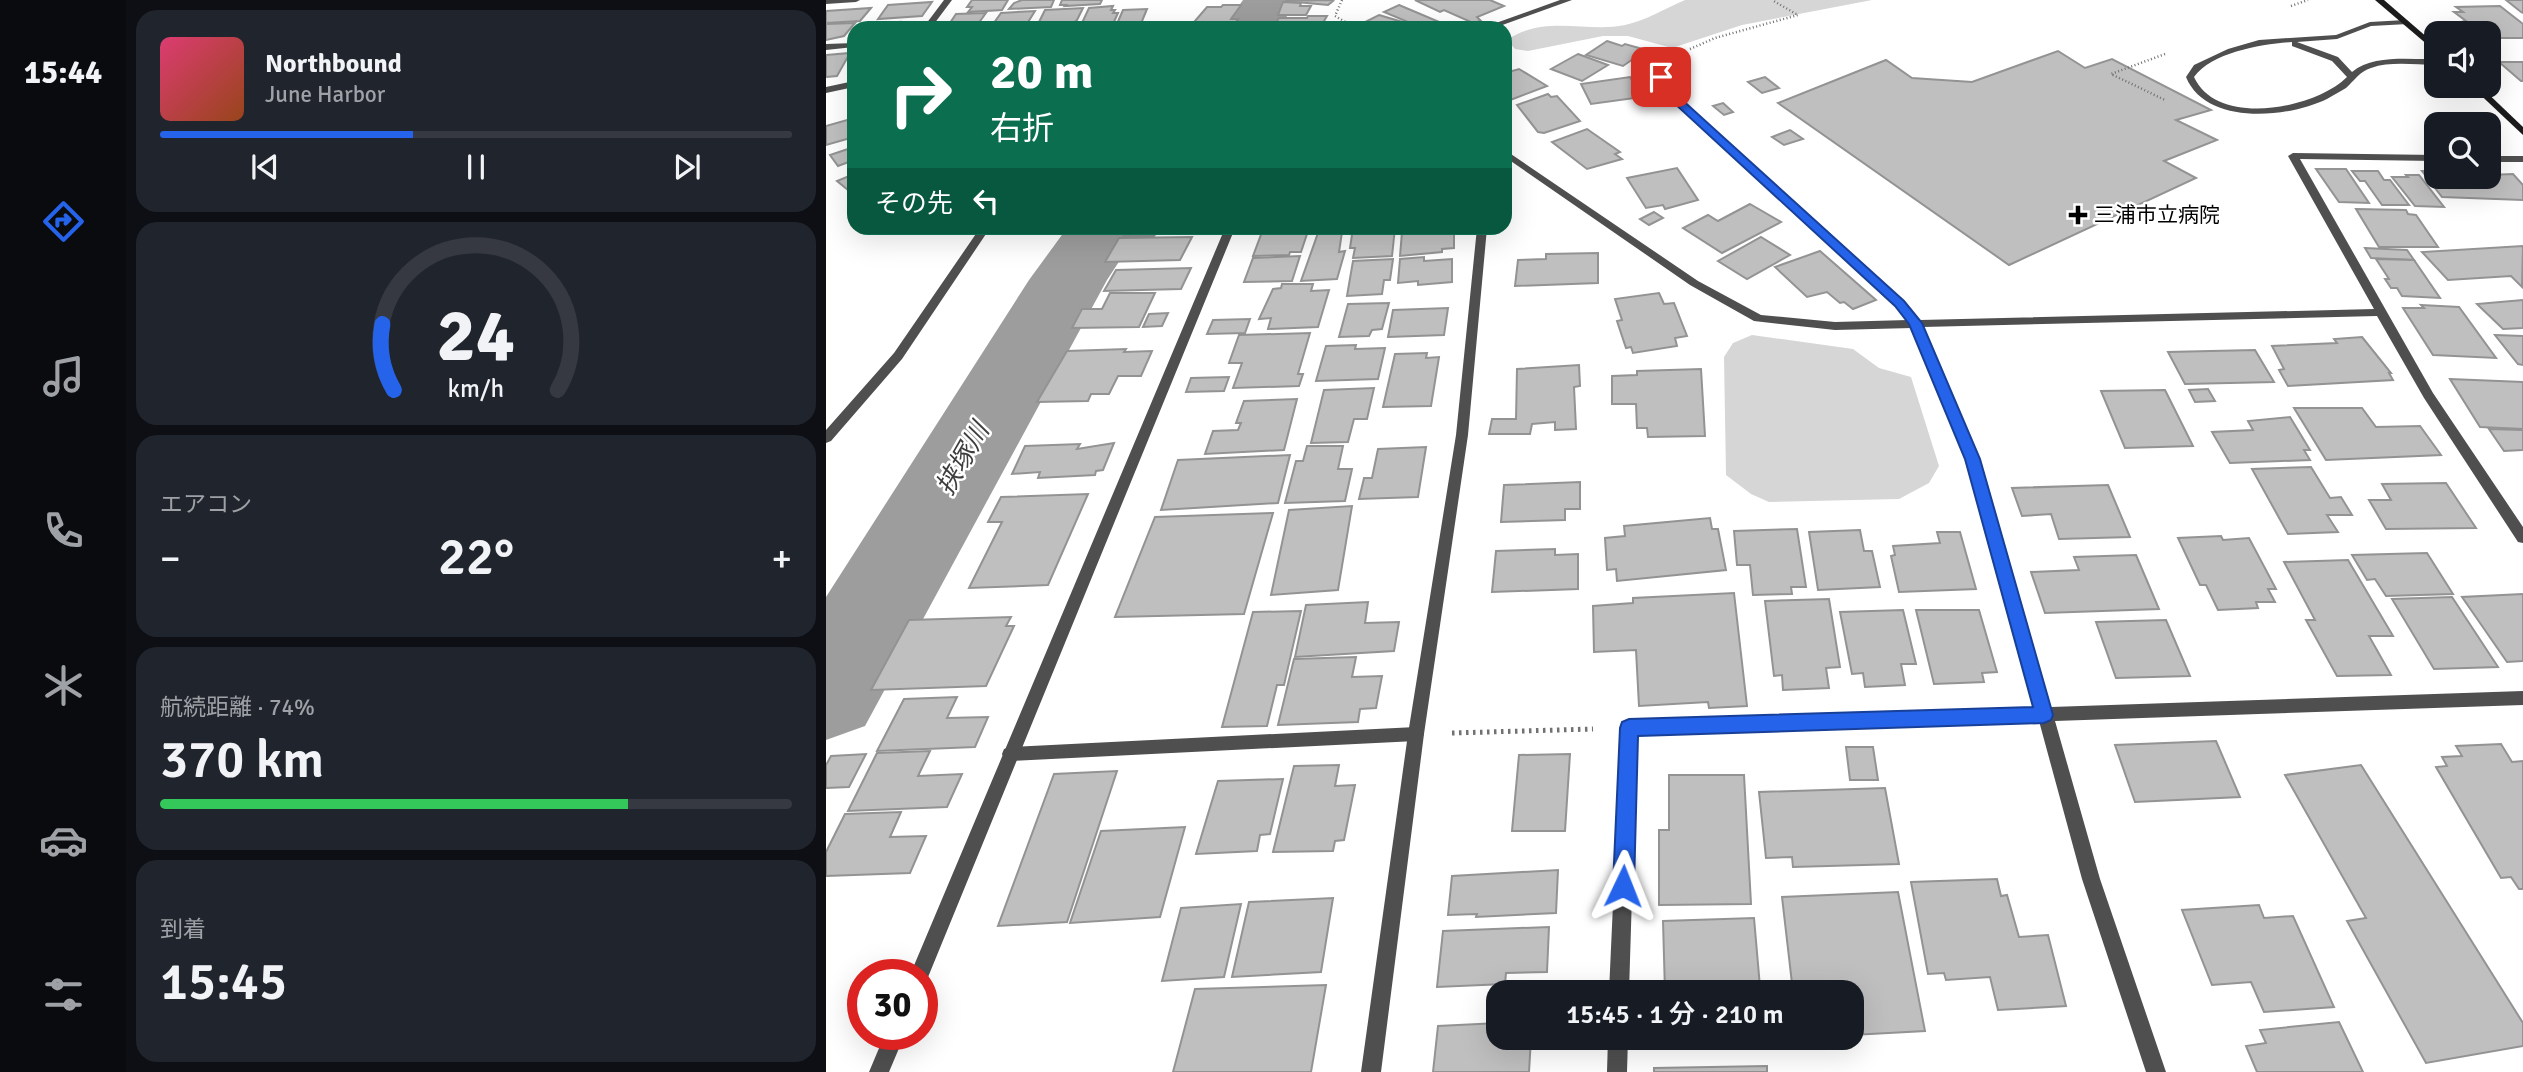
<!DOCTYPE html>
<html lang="ja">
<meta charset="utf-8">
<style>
:root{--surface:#171b24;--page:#20242c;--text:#f1f3f6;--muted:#9ea1a6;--line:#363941;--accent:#2563eb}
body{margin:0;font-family:Signika,"Noto Sans JP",sans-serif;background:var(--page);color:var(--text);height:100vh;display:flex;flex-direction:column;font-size:26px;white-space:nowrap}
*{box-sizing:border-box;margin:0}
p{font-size:23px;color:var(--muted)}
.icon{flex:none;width:38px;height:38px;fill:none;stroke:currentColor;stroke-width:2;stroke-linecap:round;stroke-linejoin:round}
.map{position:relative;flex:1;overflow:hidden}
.sheet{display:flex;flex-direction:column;gap:10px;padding:10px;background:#0d0f14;width:700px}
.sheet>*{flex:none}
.hud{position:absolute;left:21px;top:21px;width:665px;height:214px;border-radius:21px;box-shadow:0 7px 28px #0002;background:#0b6e4f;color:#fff;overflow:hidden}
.fabs{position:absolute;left:1598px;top:21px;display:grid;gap:14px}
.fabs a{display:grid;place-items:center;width:77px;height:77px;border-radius:14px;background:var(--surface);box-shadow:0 7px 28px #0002;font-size:35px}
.speed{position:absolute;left:21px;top:959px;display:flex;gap:14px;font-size:35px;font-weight:700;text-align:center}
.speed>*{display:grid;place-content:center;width:91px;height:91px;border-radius:50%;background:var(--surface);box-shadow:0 7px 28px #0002;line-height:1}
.speed .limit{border:10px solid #d22;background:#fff;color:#111}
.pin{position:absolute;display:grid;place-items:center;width:60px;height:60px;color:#fff;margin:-30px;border-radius:14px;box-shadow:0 4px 10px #0006}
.me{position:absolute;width:77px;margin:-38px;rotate:2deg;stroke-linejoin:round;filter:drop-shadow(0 0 5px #0008)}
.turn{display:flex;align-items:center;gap:24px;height:147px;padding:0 28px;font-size:32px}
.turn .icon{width:91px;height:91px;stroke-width:2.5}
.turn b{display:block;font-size:49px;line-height:60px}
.then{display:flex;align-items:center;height:66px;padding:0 28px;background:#0003;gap:14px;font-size:26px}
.big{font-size:52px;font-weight:600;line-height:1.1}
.sheet .card{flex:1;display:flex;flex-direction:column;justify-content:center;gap:10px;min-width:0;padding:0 24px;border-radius:21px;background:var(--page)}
.sheet .dial{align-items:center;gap:0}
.dial svg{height:182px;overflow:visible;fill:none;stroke:var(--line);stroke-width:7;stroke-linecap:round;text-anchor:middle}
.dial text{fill:var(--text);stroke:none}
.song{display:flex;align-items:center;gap:21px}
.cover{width:84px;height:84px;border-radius:10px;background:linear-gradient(135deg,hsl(340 70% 55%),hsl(20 70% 35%))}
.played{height:7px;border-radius:4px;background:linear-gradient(90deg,var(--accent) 40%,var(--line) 40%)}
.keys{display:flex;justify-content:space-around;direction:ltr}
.heat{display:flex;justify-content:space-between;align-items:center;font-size:38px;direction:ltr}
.charge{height:10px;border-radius:5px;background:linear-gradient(90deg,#34c759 74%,var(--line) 0)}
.trip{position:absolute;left:660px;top:980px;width:378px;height:70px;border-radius:21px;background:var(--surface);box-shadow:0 7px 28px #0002;font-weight:600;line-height:70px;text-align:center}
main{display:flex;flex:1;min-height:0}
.tab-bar{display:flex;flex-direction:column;width:126px;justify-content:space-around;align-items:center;background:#090b0e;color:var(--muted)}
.tab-bar .icon{width:49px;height:49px}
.tab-bar .active{color:var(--accent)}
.tab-bar b{font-size:32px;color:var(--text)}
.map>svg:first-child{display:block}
.green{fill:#d6d6d6}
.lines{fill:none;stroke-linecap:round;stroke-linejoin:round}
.river{fill:#9d9d9d;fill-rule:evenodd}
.building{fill:#bfbfbf;stroke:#939393;stroke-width:2}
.path-far1{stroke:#717171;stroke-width:2.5;stroke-dasharray:1 2.5;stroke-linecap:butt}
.path{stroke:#717171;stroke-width:5;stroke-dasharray:2.5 4.5;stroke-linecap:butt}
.lane{fill:#4f4f4f;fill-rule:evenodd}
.street{fill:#4f4f4f;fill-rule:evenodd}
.secondary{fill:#1c1c1c;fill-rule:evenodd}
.route{fill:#2563eb;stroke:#184099;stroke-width:2}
.poi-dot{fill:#000;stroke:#fff;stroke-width:2.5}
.labels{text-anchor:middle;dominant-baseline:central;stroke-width:5;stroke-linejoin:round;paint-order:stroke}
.far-poi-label{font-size:21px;fill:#000;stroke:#fff;text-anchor:start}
.water-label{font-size:26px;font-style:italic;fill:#3e3e3e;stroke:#fff}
</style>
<main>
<nav class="tab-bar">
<b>15:44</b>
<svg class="icon active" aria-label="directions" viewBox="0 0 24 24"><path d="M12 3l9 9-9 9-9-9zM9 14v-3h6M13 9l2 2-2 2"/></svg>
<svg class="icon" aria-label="music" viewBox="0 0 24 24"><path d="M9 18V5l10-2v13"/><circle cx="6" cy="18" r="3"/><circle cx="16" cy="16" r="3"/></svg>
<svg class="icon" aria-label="phone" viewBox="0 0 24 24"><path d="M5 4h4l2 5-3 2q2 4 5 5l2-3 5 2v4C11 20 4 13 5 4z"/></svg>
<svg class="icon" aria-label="climate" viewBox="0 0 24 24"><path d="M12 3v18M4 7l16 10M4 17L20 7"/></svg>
<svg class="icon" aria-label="car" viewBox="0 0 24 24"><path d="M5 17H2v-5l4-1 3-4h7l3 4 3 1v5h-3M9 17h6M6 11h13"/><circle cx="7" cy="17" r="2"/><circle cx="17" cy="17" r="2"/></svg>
<svg class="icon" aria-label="filters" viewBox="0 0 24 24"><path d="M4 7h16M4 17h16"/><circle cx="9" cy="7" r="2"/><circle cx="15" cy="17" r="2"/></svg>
</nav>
<section class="sheet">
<div class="card">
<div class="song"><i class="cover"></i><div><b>Northbound</b><p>June Harbor</p></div></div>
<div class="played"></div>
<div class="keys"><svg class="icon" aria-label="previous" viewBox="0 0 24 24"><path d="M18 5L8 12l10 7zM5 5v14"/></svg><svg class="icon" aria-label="pause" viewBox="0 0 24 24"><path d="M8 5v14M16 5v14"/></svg><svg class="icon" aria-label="next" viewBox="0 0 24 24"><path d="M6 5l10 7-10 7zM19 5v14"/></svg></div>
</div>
<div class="card dial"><svg viewBox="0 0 100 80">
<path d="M14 69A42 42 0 1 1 86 69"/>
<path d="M14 69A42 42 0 0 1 9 40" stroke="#2563eb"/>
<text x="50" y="56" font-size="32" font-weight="700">24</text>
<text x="50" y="72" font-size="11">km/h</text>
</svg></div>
<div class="card"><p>エアコン</p>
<div class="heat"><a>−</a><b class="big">22°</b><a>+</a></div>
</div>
<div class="card"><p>航続距離 · 74%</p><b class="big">370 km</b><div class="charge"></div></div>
<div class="card"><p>到着</p><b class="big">15:45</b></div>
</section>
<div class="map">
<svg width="1697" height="1072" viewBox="0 0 1697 1072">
<rect width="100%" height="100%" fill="#fff"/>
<g class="green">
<path d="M859,0H1046L916,25L846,48L802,36H777L702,51L689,49L681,40C719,14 760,33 799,25C819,21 840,8 859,0Z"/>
<polygon points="926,335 1027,349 1053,368 1085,377 1113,466 1103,483 1073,499 943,502 925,494 900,475 898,357 907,343"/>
</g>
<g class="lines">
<g class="river">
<polygon points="417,0 472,0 453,28 397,28"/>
<polygon points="241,228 315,228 281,280 39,726 0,740 0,597 203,280"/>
</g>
</g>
<g class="building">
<polygon points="146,0 182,0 176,10 142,12 146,7 141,7"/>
<polygon points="196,0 228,0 225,7 183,9 188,3"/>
<polygon points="236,0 276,0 274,4 239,6 240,5 234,5"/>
<polygon points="503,0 507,1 502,5 459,1"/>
<polygon points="589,0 664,0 678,6 651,17 655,21 647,23 618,10 614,12"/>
<polygon points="1680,0 1697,0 1697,13 1695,12"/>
<polygon points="106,2 96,16 52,19 62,5"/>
<polygon points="457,2 475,3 474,6 485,6 480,15 452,15"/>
<polygon points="397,5 415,5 405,19 412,19 406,27 363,28 381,7 395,7"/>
<polygon points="573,5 611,21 596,28 558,12"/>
<polygon points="287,6 285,10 289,10 287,13 292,13 287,24 258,28 260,23 256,23 263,8"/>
<polygon points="1674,6 1697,24 1697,38 1662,38 1662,33 1648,33 1634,22 1640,21 1628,12 1637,12 1630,7"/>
<polygon points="45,8 34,21 0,23 0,11"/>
<polygon points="257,8 251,20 246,24 212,24 219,10"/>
<polygon points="321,9 314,26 290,26 297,10"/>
<polygon points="209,11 199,27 165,27 175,13"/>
<polygon points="160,13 149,28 122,26 130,14"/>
<polygon points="553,15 580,23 570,28 546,28 535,24"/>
<polygon points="482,16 501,16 494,28 447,27 453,18 481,18"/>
<polygon points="73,22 71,24 87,23 84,28 43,28 48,24"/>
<polygon points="29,23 18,36 0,40 0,24"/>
<polygon points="781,41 796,46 799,44 820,50 797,66 760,55"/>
<polygon points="1232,51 1259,68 1286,59 1385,110 1350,120 1391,140 1338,161 1370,178 1183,265 952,103 1060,60 1086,78 1146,82"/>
<polygon points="24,53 11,76 0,77 0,55"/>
<polygon points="752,54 782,65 756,81 725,69"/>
<polygon points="1673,62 1697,62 1697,81 1695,81"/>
<polygon points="693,69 721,86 679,102 679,73"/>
<polygon points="804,77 816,97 765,104 755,84"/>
<polygon points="939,77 953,88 936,93 922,82"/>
<polygon points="722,94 725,97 731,96 754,121 718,133 712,132 691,105"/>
<polygon points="897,103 907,112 898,115 887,106"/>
<polygon points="28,118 28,137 0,145 0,126"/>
<polygon points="761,129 794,152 789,154 796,159 761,169 726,142"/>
<polygon points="964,130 977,139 958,145 946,137"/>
<polygon points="28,147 28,160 12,166 4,155"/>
<polygon points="851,168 872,200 839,209 837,205 820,208 801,178"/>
<polygon points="1490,169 1520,169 1543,203 1513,202"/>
<polygon points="1526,171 1552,171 1558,180 1564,180 1583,205 1556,205 1539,181 1534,181"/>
<polygon points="1596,171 1610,171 1610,177 1687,174 1697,185 1697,200 1616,197"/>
<polygon points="28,174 28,195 11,181"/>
<polygon points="1580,175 1593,175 1618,207 1589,206 1566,177 1582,177"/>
<polygon points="924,204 955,222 896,253 857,228 882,215 892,221"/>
<polygon points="1530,209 1580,210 1582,214 1590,215 1612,247 1553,247"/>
<polygon points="828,212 837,218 823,225 814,219"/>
<polygon points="302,228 334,228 328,236 297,236"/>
<polygon points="527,228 569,228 566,256 527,258 529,248 524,248"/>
<polygon points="628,228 628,248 616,249 616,252 574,256 576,232"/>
<polygon points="482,231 475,252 464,252 463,255 427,256 436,232"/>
<polygon points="516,232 513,252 519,251 511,279 475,281 492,233"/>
<polygon points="366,237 354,260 279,262 293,238"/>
<polygon points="935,237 964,255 921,279 892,261"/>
<polygon points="1697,246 1696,287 1685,276 1622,280 1596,252"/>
<polygon points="1539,248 1581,250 1588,260 1545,258"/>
<polygon points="994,251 1050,300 1027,309 1018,302 1014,303 1001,292 981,297 949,267"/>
<polygon points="772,253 772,283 689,286 692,260 720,259 720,254"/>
<polygon points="474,256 466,281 418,282 427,258"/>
<polygon points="598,257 598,261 626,259 626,282 592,285 592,281 572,283 574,259"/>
<polygon points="567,259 564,280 558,280 556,294 521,296 527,261"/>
<polygon points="1550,259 1588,260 1614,298 1576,296 1571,288 1565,288 1559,279 1563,279"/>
<polygon points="365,268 355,289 278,291 290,270"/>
<polygon points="456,284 487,284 485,291 503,290 492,327 442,329 445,318 433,319 447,289 455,288"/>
<polygon points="284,293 329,293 313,327 246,328 256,309 276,309"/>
<polygon points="833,293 838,304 848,303 861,336 849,338 851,346 807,353 805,347 800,348 791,321 796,320 789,299"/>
<polygon points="1697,300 1697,328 1677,329 1651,304"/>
<polygon points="563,303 556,329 546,330 543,336 513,337 522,304"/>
<polygon points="1595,305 1633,307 1670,358 1607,355 1577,308 1598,308"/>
<polygon points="622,308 618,335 562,337 567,310"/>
<polygon points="342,313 336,326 317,327 323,314"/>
<polygon points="424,319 419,333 381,334 387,320"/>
<polygon points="484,333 472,374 477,374 473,386 407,388 416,363 403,363 413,335"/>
<polygon points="1669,335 1697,336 1697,365 1692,364"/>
<polygon points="1536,337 1565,373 1563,373 1567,380 1462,386 1453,370 1458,369 1446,346 1511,343 1508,339"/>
<polygon points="530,345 529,349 559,348 552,379 490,381 500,346"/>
<polygon points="300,349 298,352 326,351 315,376 292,376 283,394 265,394 262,401 211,402 241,351"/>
<polygon points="1429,350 1448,382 1359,384 1342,352"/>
<polygon points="601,353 600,358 613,357 605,406 557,407 569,354"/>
<polygon points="753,365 754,386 748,387 750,429 729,430 729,422 706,424 704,434 663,434 666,419 690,419 691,369"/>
<polygon points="875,369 879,436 822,437 821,428 811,428 810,404 786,404 786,376 811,375 811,371"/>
<polygon points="403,377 398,391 360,392 365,378"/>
<polygon points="1624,379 1697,382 1697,429 1654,427"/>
<polygon points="548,388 541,419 528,419 522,442 485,443 498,390"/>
<polygon points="1382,389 1389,401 1369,402 1363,390"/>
<polygon points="1339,390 1367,446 1299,448 1275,391"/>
<polygon points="471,399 458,450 379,454 387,431 412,430 415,423 410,423 418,401"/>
<polygon points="1468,408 1536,408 1550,427 1594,426 1615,455 1500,460"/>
<polygon points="1464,417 1484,450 1478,450 1484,460 1404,463 1386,432 1427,430 1422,421"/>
<polygon points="1663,429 1697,430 1697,450 1678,451"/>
<polygon points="288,443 277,470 270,471 269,475 212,478 214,472 186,474 199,446 254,444 251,449"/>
<polygon points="481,446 517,446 512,469 526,469 519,501 459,503 470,461 477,461"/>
<polygon points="600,447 592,497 533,499 538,478 546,478 552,449"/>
<polygon points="464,455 452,503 335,510 352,460"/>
<polygon points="1485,467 1504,498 1515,497 1526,515 1501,515 1512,532 1462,534 1426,469"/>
<polygon points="754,482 754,509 739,509 739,520 675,522 678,485"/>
<polygon points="1620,483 1650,528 1560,529 1543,500 1565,500 1556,484"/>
<polygon points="1282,485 1304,537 1233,539 1225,514 1196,516 1186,488"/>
<polygon points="262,494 222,585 143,588 176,522 162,522 175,497"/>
<polygon points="526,506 512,590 445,595 463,510"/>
<polygon points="447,513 418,614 289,617 329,517"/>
<polygon points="884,518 886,529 892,529 900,570 791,581 790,569 781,570 779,538 799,536 798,526"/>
<polygon points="971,529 980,587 965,587 966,594 927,595 924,565 911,565 908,531"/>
<polygon points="1034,530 1038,551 1046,551 1054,587 992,590 983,532"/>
<polygon points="1111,532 1134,532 1150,589 1073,592 1065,556 1069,555 1067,546 1114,543"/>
<polygon points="1395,536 1397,540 1423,538 1450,589 1442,589 1449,602 1430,602 1432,608 1392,610 1380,585 1374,585 1352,538"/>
<polygon points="729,549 729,555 752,554 752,589 666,592 670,551"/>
<polygon points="1601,553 1627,594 1560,596 1549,579 1541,580 1526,555"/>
<polygon points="1310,555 1333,609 1219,613 1205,572 1253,570 1248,557"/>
<polygon points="1522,560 1567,636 1543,636 1565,675 1511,676 1480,620 1489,620 1458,562"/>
<polygon points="908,593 921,706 883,708 882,702 813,706 810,650 768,652 767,606 807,603 807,598"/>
<polygon points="1697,594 1697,661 1681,662 1636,597"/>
<polygon points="1626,597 1672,667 1608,669 1566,599"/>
<polygon points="1003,599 1014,667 1000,668 1003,688 957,690 956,675 948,676 939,601"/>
<polygon points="542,602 539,623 573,622 568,651 469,657 480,605"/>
<polygon points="1077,610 1090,664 1075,664 1079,685 1039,687 1037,673 1026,674 1014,612"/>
<polygon points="1090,610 1153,610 1171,672 1156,673 1158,682 1108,684"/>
<polygon points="475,611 458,685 451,685 441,726 396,727 427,612"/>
<polygon points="185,617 180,626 188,626 160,686 45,690 83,620"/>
<polygon points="1340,620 1364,676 1290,678 1270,622"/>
<polygon points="530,657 526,677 556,676 550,708 534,709 532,722 452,725 468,659"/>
<polygon points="131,697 121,718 162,717 149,747 51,751 78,699"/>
<polygon points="1390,741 1414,797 1309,802 1289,745"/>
<polygon points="1675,744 1686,762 1697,761 1697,889 1693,889 1685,877 1675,878 1610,767 1621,766 1616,757 1636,756 1630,746"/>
<polygon points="1020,747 1047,747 1052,780 1024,780"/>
<polygon points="104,751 92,776 136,774 121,807 22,811 51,753"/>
<polygon points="40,754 23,787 0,788 0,765 5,756"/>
<polygon points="744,754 739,831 686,831 693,755"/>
<polygon points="513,765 509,786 529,785 518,840 509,841 507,851 447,852 468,766"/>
<polygon points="1535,765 1697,1023 1697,1046 1600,1063 1521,921 1540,918 1459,775"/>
<polygon points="291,771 241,922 172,926 228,774"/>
<polygon points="843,775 918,775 925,904 833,905 833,830 843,830"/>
<polygon points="457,779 444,834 434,835 431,851 370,854 392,781"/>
<polygon points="1059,788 1073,864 967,867 966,857 940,858 933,792"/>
<polygon points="75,812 64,837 100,836 84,873 0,876 0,852 19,814"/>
<polygon points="359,827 334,917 244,923 275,831"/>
<polygon points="732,870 730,913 650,917 651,914 622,915 626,876"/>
<polygon points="1171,879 1175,896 1181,895 1193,937 1222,935 1240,1006 1172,1010 1164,977 1120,980 1118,973 1102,974 1085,882"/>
<polygon points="1072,892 1099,1031 1026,1035 1026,992 967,992 956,897"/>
<polygon points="507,898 495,972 406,977 423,902"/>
<polygon points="415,904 398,977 336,981 355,908"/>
<polygon points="1433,905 1438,918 1467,916 1508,1007 1438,1012 1425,982 1386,985 1356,910"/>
<polygon points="928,918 934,987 923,988 923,992 839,992 837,921"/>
<polygon points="723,927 721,972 680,973 679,984 611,987 617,931"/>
<polygon points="500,985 485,1072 347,1072 369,989"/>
<polygon points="1513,1022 1537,1072 1431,1072 1420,1046 1440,1043 1434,1030"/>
<polygon points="672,1023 672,1038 705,1038 703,1072 607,1072 612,1026"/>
<polygon points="941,1066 941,1072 828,1072 828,1068"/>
</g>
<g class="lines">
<g class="path-far1">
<polyline points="516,0 509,16 530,28"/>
<polyline points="1465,6 1482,0"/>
<polyline points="864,49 889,38 972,15 946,0"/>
<polyline points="1339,54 1285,74 1339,100"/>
</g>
<polyline class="path" points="626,733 767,729"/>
<g class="lane">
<path d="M1579,20L1583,22L1582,24L1545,26L1511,39L1471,42L1512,57L1526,72C1548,54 1583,60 1610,59V65C1589,65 1565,61 1545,68C1534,71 1528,81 1520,88C1514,92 1507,95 1501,99C1462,118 1380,126 1360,77L1368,65L1402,49L1433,40L1510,35L1544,22ZM1466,42V46L1506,61L1521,77C1489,109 1391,128 1368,77C1386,52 1437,44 1466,42Z"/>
<polygon points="28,81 28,87 0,93 0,87"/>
<polygon points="590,727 596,729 598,734 596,739 590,741 184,761 178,759 176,754 178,749 184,747"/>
</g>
<g class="street">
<polygon points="0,0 34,0 30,2 0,4"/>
<polygon points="118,0 126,0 105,28 97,28"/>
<polygon points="734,0 746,0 668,28 656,28"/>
<polygon points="28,43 28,47 0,50 0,44"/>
<polygon points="840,61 844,64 839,77 843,88 1078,302 1094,320 1548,309 1462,156 1467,153 1610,155 1610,161 1474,159 1607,393 1697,527 1697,543 1692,542 1598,398 1551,316 1097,327 1154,459 1225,707 1697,691 1697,705 1229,721 1274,879 1340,1072 1320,1072 1256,879 1213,721 811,735 803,992 783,992 795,728 797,723 803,721 1209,707 1140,459 1086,328 1009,330 928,321 864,285 679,157 679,150 872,281 935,315 1009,322 1082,320 1070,306 836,91 831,77 836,64"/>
<rect x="1662" y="156" width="35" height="6"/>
<polygon points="154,228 164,228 76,359 5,441 0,443 0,430 68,353"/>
<polygon points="399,228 409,228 100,982 96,983 96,975 84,975"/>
<polygon points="651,228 661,228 642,435 598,734 555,1072 535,1072 582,734 630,435"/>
<polygon points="59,1034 79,1034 63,1072 43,1072"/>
<polygon points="782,1038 802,1038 801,1072 781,1072"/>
</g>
<g class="secondary">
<polygon points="1549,0 1558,0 1610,45 1610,52"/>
<polygon points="1645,86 1654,86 1697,127 1697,135"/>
</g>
</g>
<polygon class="route" points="835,74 840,77 843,88 1078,301 1096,323 1154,459 1227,715 1225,720 1218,723 812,736 808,886 805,894 797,897 790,894 787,886 794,728 796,722 803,719 1207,707 1139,459 1083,324 1069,306 835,91 830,77"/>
<path class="poi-dot" d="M1248.5 204.5h7v7h7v7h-7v7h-7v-7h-7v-7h7z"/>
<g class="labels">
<g class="far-poi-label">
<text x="1268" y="215">三浦市立病院</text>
</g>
<g class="water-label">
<text transform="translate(137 459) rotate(-60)">挟塚川</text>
</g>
</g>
</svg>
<div class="fabs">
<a><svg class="icon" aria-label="sound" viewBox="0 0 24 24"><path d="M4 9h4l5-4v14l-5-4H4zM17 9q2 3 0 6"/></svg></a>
<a><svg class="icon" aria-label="search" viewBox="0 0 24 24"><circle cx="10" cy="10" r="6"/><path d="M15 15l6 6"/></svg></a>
</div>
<div class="speed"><div class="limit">30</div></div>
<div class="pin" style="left:835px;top:77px;background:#d93025"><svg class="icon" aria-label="arrive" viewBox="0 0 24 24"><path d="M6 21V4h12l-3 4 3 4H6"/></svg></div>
<svg class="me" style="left:797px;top:886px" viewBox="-20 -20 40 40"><path d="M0-17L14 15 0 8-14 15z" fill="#2563eb" stroke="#fff" stroke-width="4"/></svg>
<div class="trip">15:45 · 1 分 · 210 m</div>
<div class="hud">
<div class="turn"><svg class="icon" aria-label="right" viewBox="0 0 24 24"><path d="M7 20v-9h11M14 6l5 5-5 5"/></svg><div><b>20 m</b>右折</div></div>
<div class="then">その先<svg class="icon" aria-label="left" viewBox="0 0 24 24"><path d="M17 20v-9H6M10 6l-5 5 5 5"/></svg></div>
</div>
</div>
</main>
